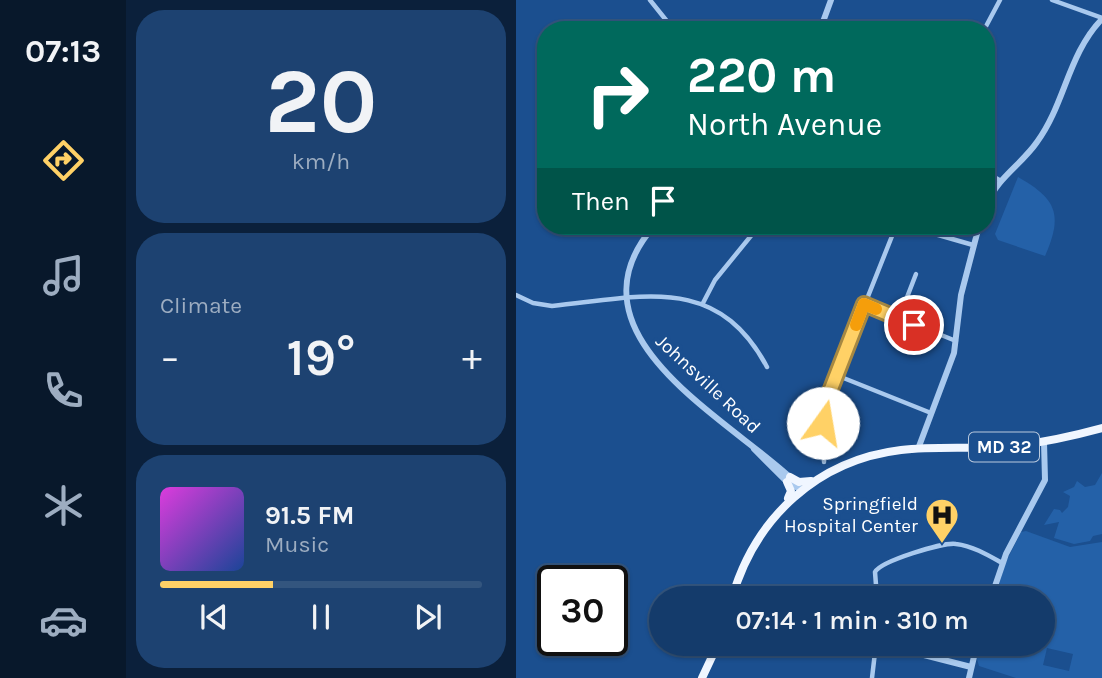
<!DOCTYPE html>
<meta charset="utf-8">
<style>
:root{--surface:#143b6b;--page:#1d4271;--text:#f1f3f6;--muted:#9dadc1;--line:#33557e;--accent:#ffd166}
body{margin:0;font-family:Karla,sans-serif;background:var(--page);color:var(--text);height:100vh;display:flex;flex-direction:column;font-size:26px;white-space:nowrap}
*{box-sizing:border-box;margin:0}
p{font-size:23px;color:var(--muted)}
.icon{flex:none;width:38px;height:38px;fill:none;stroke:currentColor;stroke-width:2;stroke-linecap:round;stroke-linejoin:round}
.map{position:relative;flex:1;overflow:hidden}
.details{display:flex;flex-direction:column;gap:10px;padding:10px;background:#0b203b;width:390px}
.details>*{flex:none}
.guide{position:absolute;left:21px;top:21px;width:458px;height:214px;border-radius:28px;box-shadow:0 2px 5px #0004,0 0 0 2px var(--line);background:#00695c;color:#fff;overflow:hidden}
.speed{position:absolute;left:21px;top:565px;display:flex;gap:14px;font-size:35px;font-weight:700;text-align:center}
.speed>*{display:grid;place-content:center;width:91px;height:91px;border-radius:50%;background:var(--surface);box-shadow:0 2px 5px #0004,0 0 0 2px var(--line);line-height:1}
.speed .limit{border:4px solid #111;border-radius:10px;background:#fff;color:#111}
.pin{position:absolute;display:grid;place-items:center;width:60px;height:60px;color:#fff;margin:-30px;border:4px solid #fff;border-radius:50%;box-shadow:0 2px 7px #0007}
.me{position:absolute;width:77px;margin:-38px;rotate:13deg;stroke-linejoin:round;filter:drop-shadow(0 0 5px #0008)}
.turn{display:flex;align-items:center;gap:24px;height:147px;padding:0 35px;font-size:32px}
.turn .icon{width:91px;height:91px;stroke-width:2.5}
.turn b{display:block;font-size:49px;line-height:60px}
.then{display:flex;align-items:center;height:66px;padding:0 35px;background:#0003;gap:14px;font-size:26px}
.big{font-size:52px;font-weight:600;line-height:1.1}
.details .widget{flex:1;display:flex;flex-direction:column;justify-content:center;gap:10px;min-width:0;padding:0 24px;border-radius:28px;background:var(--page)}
.details .dial{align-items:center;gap:0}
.dial b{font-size:91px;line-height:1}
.song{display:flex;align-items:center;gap:21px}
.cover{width:84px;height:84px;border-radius:10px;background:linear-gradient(135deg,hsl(300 70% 55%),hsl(220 70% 35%))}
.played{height:7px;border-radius:4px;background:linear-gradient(90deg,var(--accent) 35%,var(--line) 35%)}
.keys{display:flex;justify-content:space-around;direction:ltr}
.heat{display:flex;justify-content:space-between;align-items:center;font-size:38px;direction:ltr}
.trip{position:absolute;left:133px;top:586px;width:406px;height:70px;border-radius:35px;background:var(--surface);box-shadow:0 2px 5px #0004,0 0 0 2px var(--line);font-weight:600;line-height:70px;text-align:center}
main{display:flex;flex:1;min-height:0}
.tabs{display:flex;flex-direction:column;width:126px;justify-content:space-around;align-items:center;background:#08182b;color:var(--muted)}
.tabs .icon{width:49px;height:49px}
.tabs .on{color:var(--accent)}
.tabs b{font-size:32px;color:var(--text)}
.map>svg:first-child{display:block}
.green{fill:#2461a8;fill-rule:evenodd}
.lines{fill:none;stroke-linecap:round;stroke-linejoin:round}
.minor{stroke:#a9c9ee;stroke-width:4.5}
.tertiary{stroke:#a9c9ee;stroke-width:6}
.primary{stroke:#f0f6ff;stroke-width:8}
.route-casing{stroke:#a68842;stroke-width:18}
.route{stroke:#ffd166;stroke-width:12}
.slow{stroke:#f59e0b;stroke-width:12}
.labels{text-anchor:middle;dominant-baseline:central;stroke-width:7;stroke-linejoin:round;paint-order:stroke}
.shield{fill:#1b4f8f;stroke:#bbcadd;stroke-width:2}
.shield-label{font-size:18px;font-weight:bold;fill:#fff}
.street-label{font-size:19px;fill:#fff;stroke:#1b4f8f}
.poi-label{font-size:19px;fill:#fff;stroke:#1b4f8f;text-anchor:end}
</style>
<main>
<nav class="tabs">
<b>07:13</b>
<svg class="icon on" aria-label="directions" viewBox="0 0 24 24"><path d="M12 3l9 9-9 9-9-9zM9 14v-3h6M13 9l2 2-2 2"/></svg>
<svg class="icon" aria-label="music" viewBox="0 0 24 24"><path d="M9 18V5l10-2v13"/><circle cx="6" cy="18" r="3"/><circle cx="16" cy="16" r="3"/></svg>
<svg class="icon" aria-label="phone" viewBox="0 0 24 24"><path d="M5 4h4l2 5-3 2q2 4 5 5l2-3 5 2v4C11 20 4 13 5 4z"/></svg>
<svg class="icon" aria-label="climate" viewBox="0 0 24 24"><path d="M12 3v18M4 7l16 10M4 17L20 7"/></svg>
<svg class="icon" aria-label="car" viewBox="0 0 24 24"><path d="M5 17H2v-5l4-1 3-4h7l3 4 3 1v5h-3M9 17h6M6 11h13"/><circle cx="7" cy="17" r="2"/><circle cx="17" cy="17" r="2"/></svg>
</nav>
<section class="details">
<div class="widget dial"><b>20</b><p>km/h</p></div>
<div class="widget"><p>Climate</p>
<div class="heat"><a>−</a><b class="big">19°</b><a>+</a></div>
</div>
<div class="widget">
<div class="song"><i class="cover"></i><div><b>91.5 FM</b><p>Music</p></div></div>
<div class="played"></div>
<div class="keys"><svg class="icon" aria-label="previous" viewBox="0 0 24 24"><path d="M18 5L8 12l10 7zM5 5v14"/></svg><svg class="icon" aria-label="pause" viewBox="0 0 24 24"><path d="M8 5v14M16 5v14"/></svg><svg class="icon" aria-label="next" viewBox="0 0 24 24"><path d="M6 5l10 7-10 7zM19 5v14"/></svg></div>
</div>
</section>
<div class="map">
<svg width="586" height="678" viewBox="0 0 586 678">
<rect width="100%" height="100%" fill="#1b4f8f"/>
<g class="green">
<path d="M502,177C541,199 547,215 529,256L482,240L479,234Z"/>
<polygon points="586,473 586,534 577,536 574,541 558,544 538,538 543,522 528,525 538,509 544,510 546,513 552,507 554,496 547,492 558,487 561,481 569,487 579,485"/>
<path d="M510,531L554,547L586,542V678H500L463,666L461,659L466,644H527V598H479L489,564L505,532ZM531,648L557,654L553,671L527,665Z"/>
</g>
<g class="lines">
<g class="minor">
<polyline points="134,0 158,30"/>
<polyline points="536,0 586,18"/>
<polyline points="468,30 484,0"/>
<polyline points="471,173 485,181"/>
<polyline points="391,226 457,245"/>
<path d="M0,295L17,303L36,306C126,297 201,273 251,367"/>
<polyline points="187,303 199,280 243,226"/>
<polyline points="348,304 440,341"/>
<polyline points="383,318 400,274"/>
<polyline points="320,375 415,413"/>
<polyline points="308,462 308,407 380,226"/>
<path d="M361,598L359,572C365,561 427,542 440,544C457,546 472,555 486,563"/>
<polyline points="356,678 360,644"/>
</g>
<g class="tertiary">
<polyline points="304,30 315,0"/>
<path d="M471,204C481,178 506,164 521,142C549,104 552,54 586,19"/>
<path d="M138,226C45,333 210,417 276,479"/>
<polyline points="238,449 271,482 286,490"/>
<polyline points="402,449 438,353 445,295 463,226"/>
<polyline points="475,598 490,554 529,480 528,442"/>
<polyline points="365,644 455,667"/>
<polyline points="453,678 461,644"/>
</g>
<g class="primary">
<polyline points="274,477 283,482 295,481"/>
<polyline points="271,482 275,491 272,498"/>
<path d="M216,598C239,518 301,460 385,450C419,446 453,449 486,447C520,444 553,437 586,428"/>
<polyline points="186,678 202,644"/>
</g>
</g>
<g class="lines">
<defs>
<polyline id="route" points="307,423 308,407 348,304 398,325"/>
</defs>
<use href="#route" class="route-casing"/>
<use href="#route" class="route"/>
<polyline class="slow" points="340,325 348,304 360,309"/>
</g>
<defs>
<symbol id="hospital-pin" viewBox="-11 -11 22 30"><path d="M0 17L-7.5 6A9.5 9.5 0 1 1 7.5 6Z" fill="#ffd166" stroke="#1b4f8f"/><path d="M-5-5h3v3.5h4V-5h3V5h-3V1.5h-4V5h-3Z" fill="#111"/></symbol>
</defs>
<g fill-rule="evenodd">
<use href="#hospital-pin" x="407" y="496" width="38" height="52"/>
</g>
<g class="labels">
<rect class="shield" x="453" y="432.5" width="70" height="29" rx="5"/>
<g class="shield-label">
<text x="488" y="447">MD 32</text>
</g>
<g class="street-label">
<text transform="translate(192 384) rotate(43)">Johnsville Road</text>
</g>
<g class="poi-label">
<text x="402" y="504">Springfield<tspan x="402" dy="22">Hospital Center</tspan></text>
</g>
</g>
</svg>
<div class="speed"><div class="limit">30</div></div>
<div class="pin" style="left:398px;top:325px;background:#d93025"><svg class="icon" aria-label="arrive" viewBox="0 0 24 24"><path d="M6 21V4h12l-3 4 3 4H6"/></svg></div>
<svg class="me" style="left:307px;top:423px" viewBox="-20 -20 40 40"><circle r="19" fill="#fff"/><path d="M0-13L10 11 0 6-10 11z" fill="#ffd166"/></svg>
<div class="trip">07:14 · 1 min · 310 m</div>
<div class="guide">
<div class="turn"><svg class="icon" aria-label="right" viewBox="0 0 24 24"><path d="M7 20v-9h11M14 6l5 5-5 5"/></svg><div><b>220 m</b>North Avenue</div></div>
<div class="then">Then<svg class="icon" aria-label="arrive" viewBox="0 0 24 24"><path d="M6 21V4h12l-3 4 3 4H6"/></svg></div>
</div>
</div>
</main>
